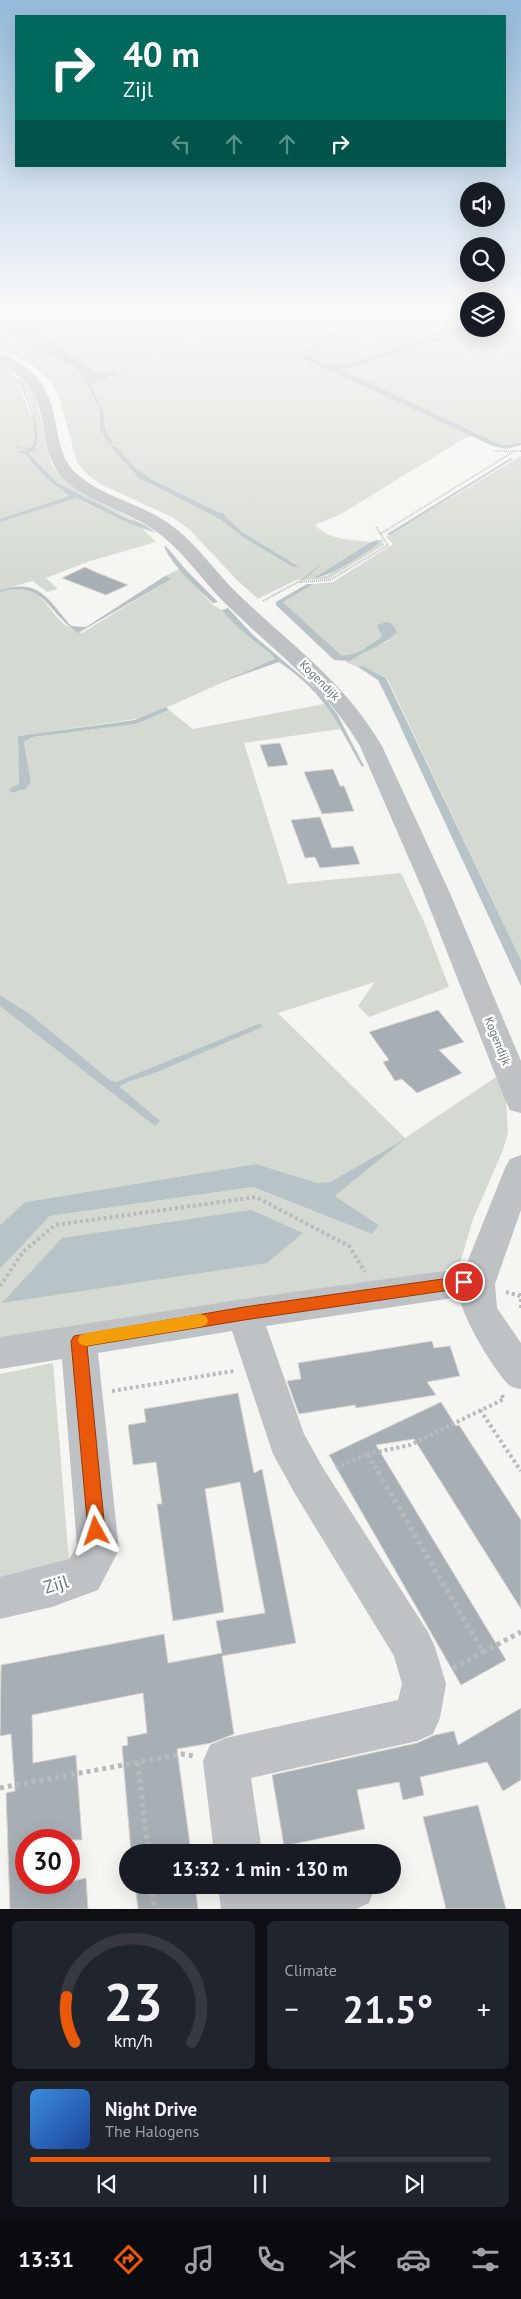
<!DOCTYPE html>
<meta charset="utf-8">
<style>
:root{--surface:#171b24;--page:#20242c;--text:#f1f3f6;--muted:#9ea1a6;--line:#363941;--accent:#ea580c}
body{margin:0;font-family:"PT Sans",sans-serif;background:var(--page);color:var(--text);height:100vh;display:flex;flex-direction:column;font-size:19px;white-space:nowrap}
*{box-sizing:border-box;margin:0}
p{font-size:16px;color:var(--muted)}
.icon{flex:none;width:28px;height:28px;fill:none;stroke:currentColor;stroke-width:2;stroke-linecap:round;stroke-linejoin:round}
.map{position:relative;height:1909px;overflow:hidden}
.details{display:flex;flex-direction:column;gap:12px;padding:12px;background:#0d0f14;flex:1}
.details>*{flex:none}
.top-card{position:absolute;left:15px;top:15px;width:491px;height:152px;border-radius:0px;box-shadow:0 5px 20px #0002;background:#00695c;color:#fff;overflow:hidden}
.tools{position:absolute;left:460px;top:182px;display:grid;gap:10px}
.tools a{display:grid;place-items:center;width:45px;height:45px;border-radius:50%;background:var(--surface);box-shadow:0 5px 20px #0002;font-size:25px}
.speed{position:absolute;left:15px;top:1829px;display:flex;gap:10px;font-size:25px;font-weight:700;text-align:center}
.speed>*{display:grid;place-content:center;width:65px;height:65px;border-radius:50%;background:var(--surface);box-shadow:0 5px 20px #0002;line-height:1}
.speed .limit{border:8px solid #d22;background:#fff;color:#111}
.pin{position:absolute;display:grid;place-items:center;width:42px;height:42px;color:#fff;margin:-21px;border:2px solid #fff;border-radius:50%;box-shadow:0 1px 5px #0007}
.me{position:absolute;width:55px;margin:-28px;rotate:355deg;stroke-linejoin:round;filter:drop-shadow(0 0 4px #0008)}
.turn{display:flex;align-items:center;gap:18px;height:105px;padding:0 25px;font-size:22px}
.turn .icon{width:65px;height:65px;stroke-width:2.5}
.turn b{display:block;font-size:35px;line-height:42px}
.lanes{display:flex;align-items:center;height:48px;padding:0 25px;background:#0003;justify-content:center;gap:25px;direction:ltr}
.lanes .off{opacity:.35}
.big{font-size:38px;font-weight:800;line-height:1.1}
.details .card{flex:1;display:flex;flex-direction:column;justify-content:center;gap:8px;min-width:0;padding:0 18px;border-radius:8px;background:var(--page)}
.details .dial{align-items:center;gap:0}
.dial svg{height:130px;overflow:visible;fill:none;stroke:var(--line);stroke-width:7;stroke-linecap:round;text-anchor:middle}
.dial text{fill:var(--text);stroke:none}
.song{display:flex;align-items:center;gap:15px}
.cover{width:60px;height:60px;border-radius:8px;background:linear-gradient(135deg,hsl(210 70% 55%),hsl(220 70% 35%))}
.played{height:5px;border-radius:2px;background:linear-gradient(90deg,var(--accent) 65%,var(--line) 65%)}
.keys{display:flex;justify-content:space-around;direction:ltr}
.heat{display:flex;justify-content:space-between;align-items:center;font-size:28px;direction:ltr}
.details .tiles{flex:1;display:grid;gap:12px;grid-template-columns:1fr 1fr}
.card:last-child{grid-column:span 2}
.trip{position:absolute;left:119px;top:1844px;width:282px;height:50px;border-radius:25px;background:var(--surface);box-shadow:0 5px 20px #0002;font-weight:800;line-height:50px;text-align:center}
.menu{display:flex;height:80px;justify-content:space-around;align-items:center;background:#090b0e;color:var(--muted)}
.menu .icon{width:35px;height:35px}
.menu .selected{color:var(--accent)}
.menu b{font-size:22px;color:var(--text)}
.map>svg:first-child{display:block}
.green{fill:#d4dad1;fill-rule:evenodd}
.water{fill:#b8c3c8}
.building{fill:#a7afb4;stroke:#d6d6d4}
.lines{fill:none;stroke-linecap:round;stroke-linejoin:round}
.path-far2{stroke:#b8bbbd;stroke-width:2;stroke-dasharray:1 1;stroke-linecap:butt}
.path-far1{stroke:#b8bbbd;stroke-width:4;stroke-dasharray:3 3;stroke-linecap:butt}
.path{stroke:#b8bbbd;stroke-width:5;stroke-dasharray:4 4;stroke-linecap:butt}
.minor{fill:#bec2c5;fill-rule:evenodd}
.route{fill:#ea580c;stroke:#983908}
.slow{fill:#f59e0b}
.labels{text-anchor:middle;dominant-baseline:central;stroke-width:5;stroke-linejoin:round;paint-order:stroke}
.far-street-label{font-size:12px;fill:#657582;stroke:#fff}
.near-street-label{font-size:18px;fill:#657582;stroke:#fff}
</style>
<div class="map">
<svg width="521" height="1909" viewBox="0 0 521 1909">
<rect width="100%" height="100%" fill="#f5f5f1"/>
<g class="green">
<path d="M0,311H247L135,365L251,311H304L340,322L300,357L493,446L471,436L465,438L341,514L315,525C329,540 352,540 371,542L315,578L326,576L382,539L384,545L328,579L296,580L258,599L236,579L189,529L172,517L100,484L88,475L77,462L58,394L52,384L32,365L0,349V332L48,353L74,367L81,374L100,413V429L112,441L105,429L104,413L91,386L100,381ZM115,446L135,467L151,479L218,512H225L226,513L224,515L241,531L301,568L293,567L244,538L221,520L150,484Z"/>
<polygon points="311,311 469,311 469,328 334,370 304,356 347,323"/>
<polygon points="521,314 521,443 503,445 495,442 343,370 476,329 496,329 496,322"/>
<path d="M0,362L27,380L34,390L51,464C71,493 114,508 145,525C122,517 100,503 77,499L128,523L140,526L156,542L90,561L46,578L58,589L47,592L33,581L0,590V368L16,379L20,386L36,431L35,440L31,448L37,444C39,432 29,392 22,382C17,375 7,369 0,365Z"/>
<path d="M521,456V960L387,678L363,666L358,667L345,662L362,652L389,641L380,631L382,637C368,644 357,657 341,655L283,602L314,584L333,582L393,544L386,537Z"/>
<path d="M179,569L214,606L222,610L247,636L272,655L275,659L143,718L18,736L19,784L11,793L26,789L31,782L24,742L33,737L136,724L169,710L193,729L324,704L333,714L340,729L244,743L288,884L401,873L425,924L449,987L369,1017L358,1006L375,982L278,1013L405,1138L499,1075L506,1102L508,1132L503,1150L473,1219L460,1263L433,1275L0,1343V1269L50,1216L253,1187L372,1234L379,1225L335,1196L402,1140L330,1182L317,1184L256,1164L25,1202L0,1225V1006L160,1121L120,1088L128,1082L153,1074L263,1027L260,1023L116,1082L110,1080L30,1014L0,995V592C41,580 39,601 64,624C69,628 76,630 82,633L170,579L165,576Z"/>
<polygon points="53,1363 69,1561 0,1580 0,1374"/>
</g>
<g class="water">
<polygon points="0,311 10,311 95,372 118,372 237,315 251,311 91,385 104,413 105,429 113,443 109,444 100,429 100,413 95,401 81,374 75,367 48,353 0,332"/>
<path d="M304,311H320L353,322L308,355C314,360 322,364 329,365C352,367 450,331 469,317V329H476L343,370L495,442L503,445L521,443V445L506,449L493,446L300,357L340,323Z"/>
<path d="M0,365L23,383L37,427V444L29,454L57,483L128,519L145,525L156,533L128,523L76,498L0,522V519L70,496C52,483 38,472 26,454L20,453V451C51,454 25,389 16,379C12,375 5,371 0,368Z"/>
<polygon points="115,446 135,467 151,479 218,512 226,513 224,515 241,531 301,568 293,567 244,538 221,520 139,478 111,447"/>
<polygon points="511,458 513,459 390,535 387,534"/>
<path d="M377,540L381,541C371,551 327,578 314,578L371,542Z"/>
<path d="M166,546L187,571L218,602L213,603C195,586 175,569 164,547Z"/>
<path d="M165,576L171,579L78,633C46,612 45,579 0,592V590C40,578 47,598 71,626L86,627Z"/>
<path d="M307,584H314L283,602L341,655C357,657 369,644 382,637L377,625L387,622L392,624L397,632C383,647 366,649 350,661L334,660L276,605V602Z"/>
<path d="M228,608L253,635L320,692L337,714L364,766L362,767C336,721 325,693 279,662L222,682L275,659L272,655C254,641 236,628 222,610Z"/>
<polygon points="363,666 386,678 521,960 521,986 389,702 378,680 358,667"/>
<polygon points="166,707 169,710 136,724 33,737 24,742 31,782 26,789 11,793 9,789 19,784 18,736 135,720"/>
<polygon points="0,995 30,1014 110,1080 116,1082 260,1023 263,1027 153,1074 128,1082 120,1087 160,1121 155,1126 0,1006"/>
<polygon points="406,1138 335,1196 379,1225 372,1234 253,1187 50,1216 0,1269 0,1225 25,1202 256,1164 317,1183 330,1182"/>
<polygon points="251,1210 303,1233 267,1263 2,1303 62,1238"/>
</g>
<g class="building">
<polygon points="85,567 93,571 128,585 106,595 62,578"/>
<polygon points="280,743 288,765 268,767 260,745"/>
<polygon points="333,769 340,786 344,786 354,811 322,814 304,772"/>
<polygon points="320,817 332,848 353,846 360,864 320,868 315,857 305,858 291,820"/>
<polygon points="438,1010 464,1042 439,1050 462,1073 417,1093 402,1079 395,1081 383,1062 389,1060 369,1032"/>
<polygon points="432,1341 434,1348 450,1346 460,1376 427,1382 436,1395 356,1408 355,1405 299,1414 287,1381 301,1379 298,1363"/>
<polygon points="238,1393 254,1473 262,1469 296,1643 222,1656 234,1734 211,1743 177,1749 191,1852 131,1852 122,1746 128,1745 127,1737 147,1733 143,1693 32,1715 33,1763 76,1755 82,1840 26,1840 26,1882 69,1882 86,1878 88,1909 10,1909 6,1793 15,1791 11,1734 0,1736 1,1665 164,1634 168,1663 222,1653 216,1621 265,1613 240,1482 205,1489 224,1612 173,1621 157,1504 162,1504 156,1462 133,1465 128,1425 146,1422 144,1409"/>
<polygon points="441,1402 456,1426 459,1425 521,1520 521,1609 414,1439 376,1445 506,1660 461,1685 329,1455"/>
<polygon points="521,1708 521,1780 503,1791 487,1762 420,1777 424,1795 403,1800 399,1782 357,1790 365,1829 284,1846 272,1775 417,1743 435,1735 454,1731 458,1745"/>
<polygon points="478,1805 506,1909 446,1909 423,1817"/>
<polygon points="135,1885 195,1885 198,1909 138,1909"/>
</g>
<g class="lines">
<g class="path-far2">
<polyline points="145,317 155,311"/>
<polyline points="393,318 394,311"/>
<polyline points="339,351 346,344 374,335 393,318 439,311"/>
<polyline points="16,447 37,450"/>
<polyline points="494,451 521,451"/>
<polyline points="380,534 513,452"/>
<polyline points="300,582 320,565"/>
<polyline points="263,601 298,582 330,580 388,545 376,527"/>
</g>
<g class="path-far1">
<polyline points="0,1286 23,1252 55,1225 256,1197 349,1246 365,1272"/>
<polyline points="506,1292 520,1296"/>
<polyline points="521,1293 521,1311"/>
<polyline points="112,1391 234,1371"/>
<polyline points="480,1410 521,1471"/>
<polyline points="367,1454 410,1445 504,1399 501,1394"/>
<polyline points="336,1468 367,1454 379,1474"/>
</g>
<g class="path">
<polyline points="378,1472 483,1652 521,1632"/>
<polyline points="453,1668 483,1652"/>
<polyline points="138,1763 148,1852"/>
<polyline points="0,1788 182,1754 194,1756"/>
<polyline points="152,1885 154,1909"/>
</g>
<g class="minor">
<path d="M0,353C10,355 18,362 26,367C66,397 48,446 75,472C101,497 138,502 168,523C196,542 215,572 239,595C293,647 343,680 382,746L449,891L521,1061V1113L510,1110L506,1102L423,891L360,746C326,687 272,650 225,603C201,579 182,549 154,530C126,510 91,504 65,480C38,455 50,415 29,386C22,376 11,369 0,363Z"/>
<path d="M521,1155V1210L495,1284L497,1308L521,1343V1389C516,1388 510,1387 507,1383C493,1368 461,1316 460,1297L266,1326L304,1434L323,1468L428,1632L435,1647L446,1684L440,1718L433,1734L417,1741L251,1778L262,1852H214L203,1761L210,1745L226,1738L398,1700L402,1684L394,1656L295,1494L273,1454L232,1331L98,1353L119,1550L98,1590L52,1607L0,1619V1577L69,1559L77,1546L62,1359L0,1369V1337L244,1299L465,1268L505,1168L510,1159Z"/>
<polygon points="218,1885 376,1885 376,1886 369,1903 356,1909 221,1909"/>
</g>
</g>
<linearGradient id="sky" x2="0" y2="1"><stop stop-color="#95badb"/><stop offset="0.54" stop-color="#fafaf9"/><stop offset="1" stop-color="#fafaf9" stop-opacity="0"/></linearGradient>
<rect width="521" height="578" fill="url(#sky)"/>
<polygon class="route" points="464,1276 469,1278 471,1282 469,1286 464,1288 244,1320 87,1346 105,1531 102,1537 96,1539 90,1537 88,1531 71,1341 74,1336 244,1307"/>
<polygon class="slow" points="200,1314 206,1316 208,1321 206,1325 200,1327 86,1346 80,1344 78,1340 80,1335 86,1333"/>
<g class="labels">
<g class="far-street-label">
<text transform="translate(320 680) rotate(45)">Kogendijk</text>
<text transform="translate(498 1041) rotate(68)">Kogendijk</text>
</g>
<g class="near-street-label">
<text transform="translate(56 1584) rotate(-17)">Zijl</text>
</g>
</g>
</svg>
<div class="tools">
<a><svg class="icon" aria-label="sound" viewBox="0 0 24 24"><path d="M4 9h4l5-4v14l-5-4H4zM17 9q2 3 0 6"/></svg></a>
<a><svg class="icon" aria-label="search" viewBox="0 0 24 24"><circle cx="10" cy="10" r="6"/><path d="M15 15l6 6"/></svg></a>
<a><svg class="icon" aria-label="layers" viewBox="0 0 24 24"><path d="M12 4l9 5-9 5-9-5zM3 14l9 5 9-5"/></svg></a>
</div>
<div class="speed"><div class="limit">30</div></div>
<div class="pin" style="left:464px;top:1282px;background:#d93025"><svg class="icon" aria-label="arrive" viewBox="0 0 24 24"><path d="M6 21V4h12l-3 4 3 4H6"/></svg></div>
<svg class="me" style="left:96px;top:1531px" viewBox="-20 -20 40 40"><path d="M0-17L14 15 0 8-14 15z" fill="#ea580c" stroke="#fff" stroke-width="4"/></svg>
<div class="trip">13:32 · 1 min · 130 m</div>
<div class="top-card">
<div class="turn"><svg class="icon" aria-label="right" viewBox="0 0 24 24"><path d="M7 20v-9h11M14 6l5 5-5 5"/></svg><div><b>40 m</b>Zijl</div></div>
<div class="lanes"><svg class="icon off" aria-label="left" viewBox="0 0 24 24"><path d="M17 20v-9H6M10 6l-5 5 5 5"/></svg><svg class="icon off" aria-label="ahead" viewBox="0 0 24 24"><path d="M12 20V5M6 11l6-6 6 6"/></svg><svg class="icon off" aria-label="ahead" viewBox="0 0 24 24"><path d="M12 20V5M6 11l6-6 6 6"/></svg><svg class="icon" aria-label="right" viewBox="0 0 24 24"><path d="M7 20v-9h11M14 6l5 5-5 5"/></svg></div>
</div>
</div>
<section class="details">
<div class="tiles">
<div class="card dial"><svg viewBox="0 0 100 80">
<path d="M14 69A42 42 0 1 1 86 69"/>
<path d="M14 69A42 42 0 0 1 9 41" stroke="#ea580c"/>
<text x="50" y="56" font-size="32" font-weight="700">23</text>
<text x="50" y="72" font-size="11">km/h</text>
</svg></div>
<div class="card"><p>Climate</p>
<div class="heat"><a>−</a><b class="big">21.5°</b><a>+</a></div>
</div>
<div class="card">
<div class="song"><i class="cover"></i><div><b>Night Drive</b><p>The Halogens</p></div></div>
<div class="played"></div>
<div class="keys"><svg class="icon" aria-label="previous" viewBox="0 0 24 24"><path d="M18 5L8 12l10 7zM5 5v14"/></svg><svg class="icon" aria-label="pause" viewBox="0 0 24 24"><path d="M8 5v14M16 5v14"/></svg><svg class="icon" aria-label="next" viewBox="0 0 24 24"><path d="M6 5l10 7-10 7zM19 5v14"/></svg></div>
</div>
</div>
</section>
<nav class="menu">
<b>13:31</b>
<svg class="icon selected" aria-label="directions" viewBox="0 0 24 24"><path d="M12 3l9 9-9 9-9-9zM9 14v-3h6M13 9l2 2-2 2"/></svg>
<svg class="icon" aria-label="music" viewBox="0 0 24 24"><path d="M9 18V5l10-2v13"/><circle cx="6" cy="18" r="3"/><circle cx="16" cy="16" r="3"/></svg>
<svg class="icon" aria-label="phone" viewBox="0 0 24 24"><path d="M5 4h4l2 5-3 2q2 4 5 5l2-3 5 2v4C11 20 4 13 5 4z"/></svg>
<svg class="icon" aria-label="climate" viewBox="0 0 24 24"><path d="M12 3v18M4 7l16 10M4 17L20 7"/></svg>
<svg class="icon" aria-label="car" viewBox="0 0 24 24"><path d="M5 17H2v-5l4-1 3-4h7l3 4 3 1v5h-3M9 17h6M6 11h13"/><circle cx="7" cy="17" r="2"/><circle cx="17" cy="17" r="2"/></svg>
<svg class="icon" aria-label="filters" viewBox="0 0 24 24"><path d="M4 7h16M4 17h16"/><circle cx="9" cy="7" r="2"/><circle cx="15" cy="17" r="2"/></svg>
</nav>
